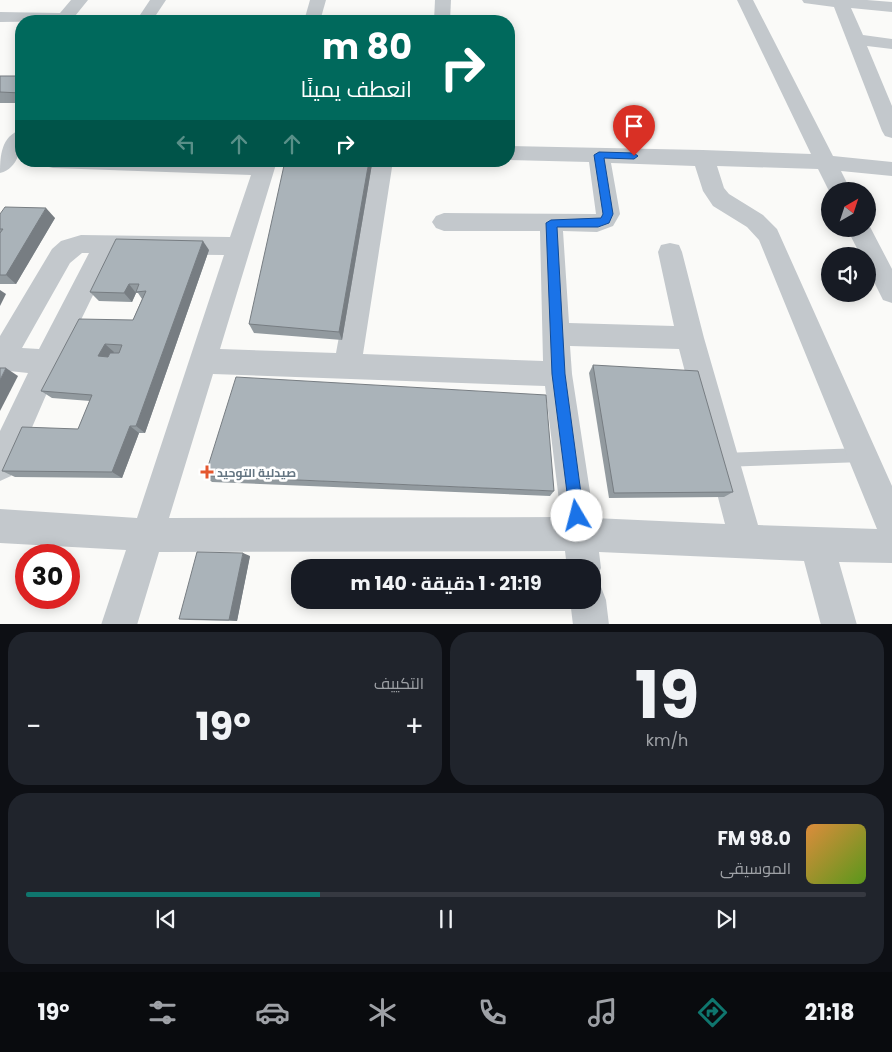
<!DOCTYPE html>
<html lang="ar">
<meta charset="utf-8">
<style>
:root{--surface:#171b24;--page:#20242c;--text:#f1f3f6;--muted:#9ea1a6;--line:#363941;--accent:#0f766e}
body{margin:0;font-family:Poppins,Cairo,sans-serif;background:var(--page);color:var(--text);direction:rtl;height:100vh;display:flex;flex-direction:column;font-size:19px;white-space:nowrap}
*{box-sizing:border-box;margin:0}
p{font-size:16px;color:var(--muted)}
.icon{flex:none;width:28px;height:28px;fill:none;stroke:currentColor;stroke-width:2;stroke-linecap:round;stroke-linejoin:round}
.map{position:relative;height:624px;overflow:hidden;direction:ltr}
.sheet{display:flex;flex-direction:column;gap:8px;padding:8px;background:#0d0f14;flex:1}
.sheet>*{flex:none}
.banner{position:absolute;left:15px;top:15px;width:500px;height:152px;border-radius:20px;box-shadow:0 2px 12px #0003;direction:rtl;background:#00695c;color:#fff;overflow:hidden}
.needle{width:32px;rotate:39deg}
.tools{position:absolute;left:821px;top:182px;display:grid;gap:10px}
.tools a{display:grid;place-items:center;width:55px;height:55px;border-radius:50%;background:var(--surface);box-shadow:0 2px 12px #0003;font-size:25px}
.speed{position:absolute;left:15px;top:544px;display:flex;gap:10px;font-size:25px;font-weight:700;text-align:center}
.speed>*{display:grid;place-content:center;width:65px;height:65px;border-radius:50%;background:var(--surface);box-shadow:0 2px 12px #0003;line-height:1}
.speed .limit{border:8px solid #d22;background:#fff;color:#111}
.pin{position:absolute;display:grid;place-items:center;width:42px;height:42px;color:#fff;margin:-51px -21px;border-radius:50% 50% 50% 0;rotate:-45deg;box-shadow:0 0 5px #0007}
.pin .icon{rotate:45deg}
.me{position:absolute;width:55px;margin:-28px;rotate:352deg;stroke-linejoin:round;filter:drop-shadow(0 0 4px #0008)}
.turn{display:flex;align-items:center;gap:18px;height:105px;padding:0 20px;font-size:22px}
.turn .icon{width:65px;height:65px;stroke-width:2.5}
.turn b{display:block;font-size:35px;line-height:42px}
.lanes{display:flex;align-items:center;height:48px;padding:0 20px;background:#0003;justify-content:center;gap:25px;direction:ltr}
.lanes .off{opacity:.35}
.big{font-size:38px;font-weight:700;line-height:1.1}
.sheet .tile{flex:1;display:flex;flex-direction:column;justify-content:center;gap:8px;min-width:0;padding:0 18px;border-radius:20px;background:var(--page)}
.sheet .dial{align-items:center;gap:0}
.dial b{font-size:65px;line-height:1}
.song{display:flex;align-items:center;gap:15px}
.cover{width:60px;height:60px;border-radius:8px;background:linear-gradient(135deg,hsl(30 70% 55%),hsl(90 70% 35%))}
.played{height:5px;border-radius:2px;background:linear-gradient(90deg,var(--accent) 35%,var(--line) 35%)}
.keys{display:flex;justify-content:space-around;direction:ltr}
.heat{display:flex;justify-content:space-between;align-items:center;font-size:28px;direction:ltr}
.sheet .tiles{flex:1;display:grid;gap:8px;grid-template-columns:1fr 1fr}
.tile:last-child{grid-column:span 2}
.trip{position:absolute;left:291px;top:559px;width:310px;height:50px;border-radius:20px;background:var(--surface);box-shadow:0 2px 12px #0003;font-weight:700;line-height:50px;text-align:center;direction:rtl}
.menu{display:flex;height:80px;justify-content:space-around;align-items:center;background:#090b0e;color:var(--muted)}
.menu .icon{width:35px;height:35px}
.menu .selected{color:var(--accent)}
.menu b{font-size:22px;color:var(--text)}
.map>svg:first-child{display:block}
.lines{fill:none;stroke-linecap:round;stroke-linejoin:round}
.service{fill:#c3c8cc;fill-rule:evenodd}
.minor{fill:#c3c8cc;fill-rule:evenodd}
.wall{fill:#929a9f}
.shaded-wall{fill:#777d82}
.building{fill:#aab3b9;stroke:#777d82;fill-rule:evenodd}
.route{fill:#1a73e8;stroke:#114b97}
.poi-dot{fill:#e4572e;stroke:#fff;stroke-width:2}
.labels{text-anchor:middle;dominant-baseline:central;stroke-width:5;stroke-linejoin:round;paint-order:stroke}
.poi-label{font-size:12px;font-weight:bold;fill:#657683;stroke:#fff;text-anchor:start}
</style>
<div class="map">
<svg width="892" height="625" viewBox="0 0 892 625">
<rect width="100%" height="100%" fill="#fafaf8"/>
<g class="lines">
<polygon class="service" points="863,448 868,450 870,455 868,460 863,462 723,467 718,465 716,460 718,455 723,453"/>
<g class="minor">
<polygon points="71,0 88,0 71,21 0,22 0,12 60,13"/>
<polygon points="150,0 166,0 152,21 136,21"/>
<polygon points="310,0 326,0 320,21 304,21"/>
<polygon points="435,0 451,0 450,21 434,21"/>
<path d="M737,0H753L833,156L892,162V176L841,171L851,191H830V193L818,169L717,166L724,188L729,194L763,215L777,229L892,486V563L839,562L857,625H821L804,561L599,552L601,568L596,580L592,582V568H567L565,551L159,552L137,625H101L126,550L0,543V509L137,518L224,255L113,254L59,365L11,476L0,481V431L28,373L0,370V336L52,249L61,241L81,235L230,237L251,175L53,168L45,166L42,161H277L220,349L336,353L371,161H393L363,354L543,361L540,231H444L436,228L432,222L436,216L444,213L596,214L589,162L509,160V146L703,150L811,154ZM611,163L695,166L703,191L713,206L747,227L759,240L877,529L758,525L704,338L682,252L679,245L670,243L661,245L658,252L674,326L569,323L563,231L597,232L613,226L620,214ZM82,253H89L39,349L22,348L70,263ZM570,346L679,349L725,524L594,518L572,374ZM213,374L545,386L561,517L169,518Z"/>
<polygon points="802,0 867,0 892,2 892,12 851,8 863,35 892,39 892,49 867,46 892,106 892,138 885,136 882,131 834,7 804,3"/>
<path d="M21,130C22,147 19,168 0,173C0,156 1,136 21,130Z"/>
<polygon points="868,223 892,269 892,303 883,300 868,270 868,256 861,256 847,229 868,229"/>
<polygon points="592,584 601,587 606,600 609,625 573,625 570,600 592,600"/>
</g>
</g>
<g class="wall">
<rect x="0" y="76" width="21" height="27"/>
<polygon points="372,164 342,340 254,333 249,324"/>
<polygon points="0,214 55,218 16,284 0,284"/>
<polygon points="209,250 145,433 139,433 122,478 15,477 2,471 78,429 90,401 52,398 41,391 133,320 142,299 138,293 136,293 132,302 99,301 90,292"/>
<polygon points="593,365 733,492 724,497 609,498 589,373"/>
<polygon points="205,476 554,491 550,496 212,482"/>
<polygon points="250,556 237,621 189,620 179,619"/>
</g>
<g class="shaded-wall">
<polygon points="369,161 372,161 372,164 342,340 339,332"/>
<polygon points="46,208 55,218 16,284 6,275"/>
<polygon points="203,241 209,250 145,433 136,426"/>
<polygon points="129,284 136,293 132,302 124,293"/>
<polygon points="0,290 6,294 0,306"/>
<polygon points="105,344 114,352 107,364 98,356"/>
<polygon points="6,368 18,376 0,411 0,380"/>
<polygon points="130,426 139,433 122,478 112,472"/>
<polygon points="243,553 250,556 237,621 229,620"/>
</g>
<g class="building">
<polygon points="0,76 21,76 21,93 0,92"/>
<polygon points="285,161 369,161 339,332 249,324"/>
<polygon points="5,207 46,208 6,275 0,275 0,233 3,229 0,229 0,214"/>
<path d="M116,239L203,241L136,426H130L112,472L2,471L22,427L78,429L92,395L41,391L79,319L133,320L146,291L136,292L139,284H129L124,293L90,292ZM105,344L122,345L119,353H110L108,357L98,356Z"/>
<polygon points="593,365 698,371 733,492 614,493"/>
<polygon points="0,368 6,368 0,380"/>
<polygon points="236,377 546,395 554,491 205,476"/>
<polygon points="197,552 243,553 229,620 179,619"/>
</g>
<polygon class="route" points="599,152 634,153 638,156 634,159 604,158 613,214 609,223 598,227 557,227 565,374 584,516 582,521 577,523 572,521 570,516 552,374 546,223 551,220 601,218 603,214 594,155"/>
<path class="poi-dot" d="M204.5 464.5h5v5h5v5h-5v5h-5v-5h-5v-5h5z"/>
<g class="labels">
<g class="poi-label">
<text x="217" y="472">صيدلية التوحيد</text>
</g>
</g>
</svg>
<div class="tools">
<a><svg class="needle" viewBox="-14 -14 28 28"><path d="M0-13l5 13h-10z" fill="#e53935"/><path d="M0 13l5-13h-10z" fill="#9ea1a6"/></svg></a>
<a><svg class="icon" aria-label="sound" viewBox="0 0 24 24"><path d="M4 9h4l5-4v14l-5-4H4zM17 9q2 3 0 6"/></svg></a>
</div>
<div class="speed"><div class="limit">30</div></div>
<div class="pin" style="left:634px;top:156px;background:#d93025"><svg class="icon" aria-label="arrive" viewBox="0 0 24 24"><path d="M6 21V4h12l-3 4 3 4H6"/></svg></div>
<svg class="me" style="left:577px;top:516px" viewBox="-20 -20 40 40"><circle r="19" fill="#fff"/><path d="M0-13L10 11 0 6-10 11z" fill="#1a73e8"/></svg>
<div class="trip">21:19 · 1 دقيقة · 140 m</div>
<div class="banner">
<div class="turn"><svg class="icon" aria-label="right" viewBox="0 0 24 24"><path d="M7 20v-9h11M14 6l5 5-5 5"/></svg><div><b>80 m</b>انعطف يمينًا</div></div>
<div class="lanes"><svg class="icon off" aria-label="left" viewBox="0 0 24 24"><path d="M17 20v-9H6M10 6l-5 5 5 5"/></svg><svg class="icon off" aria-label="ahead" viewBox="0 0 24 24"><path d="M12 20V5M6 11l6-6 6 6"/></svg><svg class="icon off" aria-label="ahead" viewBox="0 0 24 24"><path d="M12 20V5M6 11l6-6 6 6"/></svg><svg class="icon" aria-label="right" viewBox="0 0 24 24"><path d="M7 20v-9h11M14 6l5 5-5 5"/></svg></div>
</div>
</div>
<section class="sheet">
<div class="tiles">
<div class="tile dial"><b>19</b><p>km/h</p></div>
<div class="tile"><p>التكييف</p>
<div class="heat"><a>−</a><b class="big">19°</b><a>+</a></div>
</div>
<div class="tile">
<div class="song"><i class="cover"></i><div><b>98.0 FM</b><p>الموسيقى</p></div></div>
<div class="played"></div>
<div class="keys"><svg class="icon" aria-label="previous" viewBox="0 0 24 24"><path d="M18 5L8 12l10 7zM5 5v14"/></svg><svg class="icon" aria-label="pause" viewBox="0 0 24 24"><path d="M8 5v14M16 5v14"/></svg><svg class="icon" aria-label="next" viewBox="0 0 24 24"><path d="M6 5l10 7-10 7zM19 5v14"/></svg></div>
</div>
</div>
</section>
<nav class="menu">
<b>21:18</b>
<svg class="icon selected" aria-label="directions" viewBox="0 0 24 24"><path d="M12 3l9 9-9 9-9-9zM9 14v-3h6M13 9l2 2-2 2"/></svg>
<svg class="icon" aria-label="music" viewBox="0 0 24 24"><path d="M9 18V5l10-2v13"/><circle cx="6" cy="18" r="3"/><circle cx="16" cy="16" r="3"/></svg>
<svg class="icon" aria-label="phone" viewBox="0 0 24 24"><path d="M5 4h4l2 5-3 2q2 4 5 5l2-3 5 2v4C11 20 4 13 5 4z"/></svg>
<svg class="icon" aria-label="climate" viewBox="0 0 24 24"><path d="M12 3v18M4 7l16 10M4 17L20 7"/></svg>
<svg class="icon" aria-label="car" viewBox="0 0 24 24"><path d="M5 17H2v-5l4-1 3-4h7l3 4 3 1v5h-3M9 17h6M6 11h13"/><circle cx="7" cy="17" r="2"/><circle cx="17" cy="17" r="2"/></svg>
<svg class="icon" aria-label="filters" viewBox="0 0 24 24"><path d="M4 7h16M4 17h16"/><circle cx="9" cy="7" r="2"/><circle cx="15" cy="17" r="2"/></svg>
<b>19°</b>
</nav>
